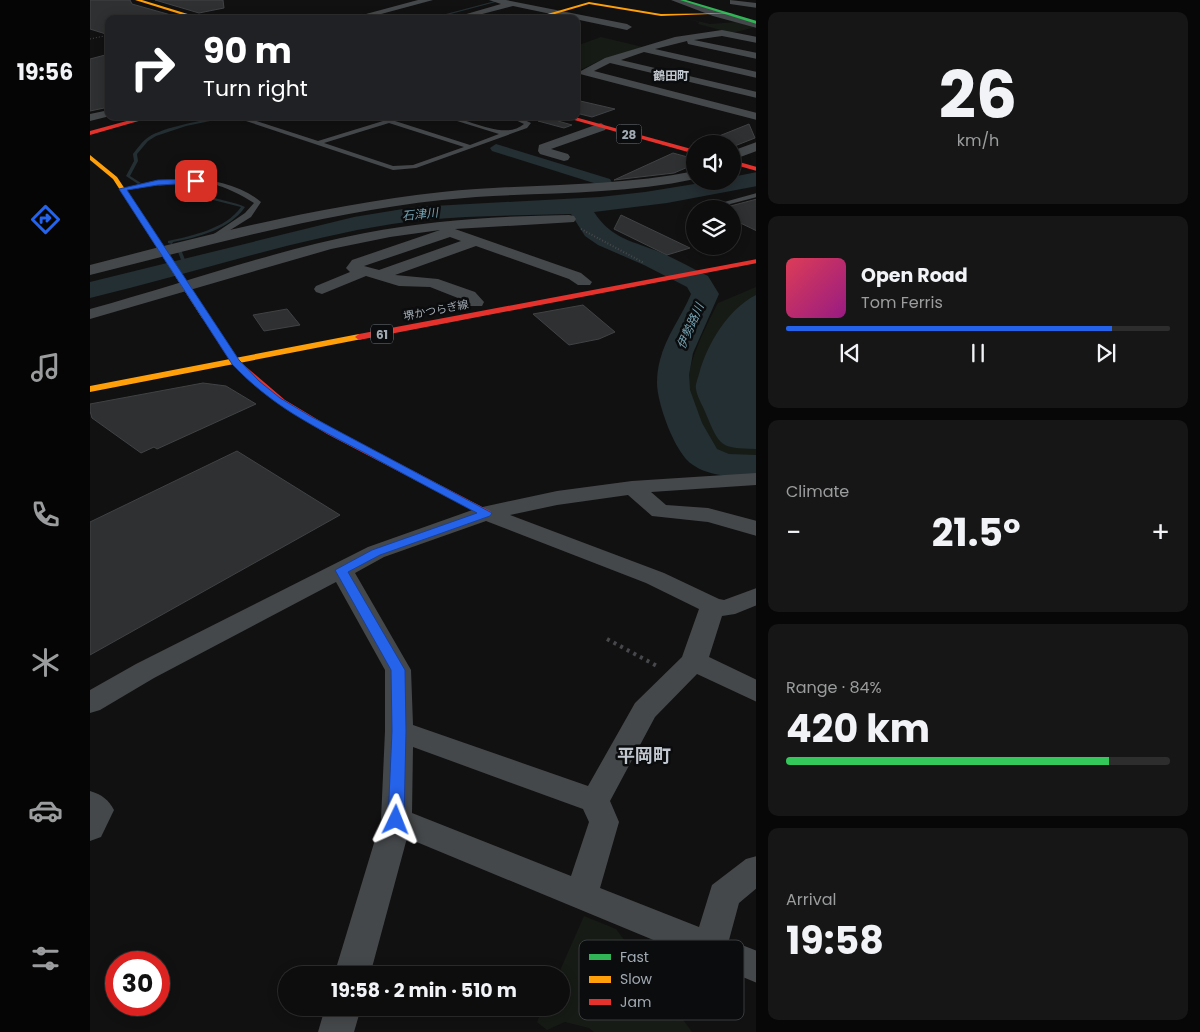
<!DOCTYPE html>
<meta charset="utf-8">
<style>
:root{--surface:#0d0d0d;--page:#161616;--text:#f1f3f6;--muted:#9a9c9d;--line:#2d2d2e;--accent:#2563eb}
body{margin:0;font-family:Poppins,"Noto Sans JP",sans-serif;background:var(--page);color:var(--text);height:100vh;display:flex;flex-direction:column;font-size:19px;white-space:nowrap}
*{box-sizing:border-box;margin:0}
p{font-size:16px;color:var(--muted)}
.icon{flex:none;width:28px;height:28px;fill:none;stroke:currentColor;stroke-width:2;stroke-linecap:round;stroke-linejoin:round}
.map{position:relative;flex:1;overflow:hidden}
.panel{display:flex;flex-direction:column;gap:12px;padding:12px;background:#070707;width:444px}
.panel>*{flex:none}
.top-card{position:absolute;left:15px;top:15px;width:475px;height:105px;border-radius:10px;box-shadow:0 2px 12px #0003,0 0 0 1px var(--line);background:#202124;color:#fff;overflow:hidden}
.tools{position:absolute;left:596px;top:135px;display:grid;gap:10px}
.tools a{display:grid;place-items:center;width:55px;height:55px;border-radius:50%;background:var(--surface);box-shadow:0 2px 12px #0003,0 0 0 1px var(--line);font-size:25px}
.speed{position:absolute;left:15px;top:951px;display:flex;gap:10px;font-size:25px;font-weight:700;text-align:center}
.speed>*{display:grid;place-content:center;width:65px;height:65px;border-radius:50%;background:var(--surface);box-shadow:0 2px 12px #0003,0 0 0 1px var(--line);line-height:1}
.speed .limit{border:8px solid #d22;background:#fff;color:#111}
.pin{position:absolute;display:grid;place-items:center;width:42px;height:42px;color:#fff;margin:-21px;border-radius:10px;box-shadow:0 2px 8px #0006}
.me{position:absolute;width:55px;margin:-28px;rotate:2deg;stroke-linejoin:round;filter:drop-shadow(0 0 4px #0008)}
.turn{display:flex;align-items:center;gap:18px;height:105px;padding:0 15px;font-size:22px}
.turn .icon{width:65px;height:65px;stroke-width:2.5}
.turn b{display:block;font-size:35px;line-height:42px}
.big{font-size:38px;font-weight:700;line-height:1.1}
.panel .card{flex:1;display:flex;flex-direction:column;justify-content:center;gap:8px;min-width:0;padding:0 18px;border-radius:10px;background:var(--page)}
.panel .dial{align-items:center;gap:0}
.dial b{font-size:65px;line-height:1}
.song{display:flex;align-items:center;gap:15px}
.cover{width:60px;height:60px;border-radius:8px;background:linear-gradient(135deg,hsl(350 70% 55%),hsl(310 70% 35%))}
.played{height:5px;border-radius:2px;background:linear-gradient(90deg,var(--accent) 85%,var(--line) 85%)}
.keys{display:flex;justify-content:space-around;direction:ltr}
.heat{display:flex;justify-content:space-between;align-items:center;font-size:28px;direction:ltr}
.charge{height:8px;border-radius:4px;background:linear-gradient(90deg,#34c759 84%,var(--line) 0)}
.trip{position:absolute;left:188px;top:966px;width:292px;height:50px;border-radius:25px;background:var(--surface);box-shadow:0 2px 12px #0003,0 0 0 1px var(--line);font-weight:700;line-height:50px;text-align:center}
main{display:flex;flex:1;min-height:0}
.dock{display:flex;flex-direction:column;width:90px;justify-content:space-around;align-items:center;background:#050505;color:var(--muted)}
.dock .icon{width:35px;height:35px}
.dock .active{color:var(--accent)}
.dock b{font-size:22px;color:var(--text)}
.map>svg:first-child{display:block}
.green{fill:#161b15}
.water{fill:#242f33}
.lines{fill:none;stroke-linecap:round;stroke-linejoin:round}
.stream{fill:#242f33;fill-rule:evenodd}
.canal{fill:#242f33;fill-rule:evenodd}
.river{fill:#242f33;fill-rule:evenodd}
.building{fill:#2e3031;stroke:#404245}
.path-far2{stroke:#47484c;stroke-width:1;stroke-dasharray:1 2;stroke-linecap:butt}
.path-far1{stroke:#47484c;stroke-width:2;stroke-dasharray:1 2;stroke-linecap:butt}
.path{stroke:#47484c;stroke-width:4;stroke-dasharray:3 4.5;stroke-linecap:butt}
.lane{fill:#45484a;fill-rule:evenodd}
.street{fill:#45484a;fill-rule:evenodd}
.fast{fill:#30b455;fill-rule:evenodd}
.slow{fill:#ff9f0a;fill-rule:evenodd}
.jam{fill:#e5322d;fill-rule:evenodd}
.route{fill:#2563eb;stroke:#184099}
.labels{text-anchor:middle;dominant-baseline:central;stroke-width:5;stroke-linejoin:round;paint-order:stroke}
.far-street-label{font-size:11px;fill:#a1aab3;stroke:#0b0c0d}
.far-neighbourhood-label{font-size:12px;font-weight:bold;fill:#c2c8cf;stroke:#0b0c0d}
.shield{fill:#0b0c0d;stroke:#747b81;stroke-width:1}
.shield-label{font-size:12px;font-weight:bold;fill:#a1aab3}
.far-water-label{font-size:12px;font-style:italic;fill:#75a1b1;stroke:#0b0c0d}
.near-neighbourhood-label{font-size:18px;font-weight:bold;fill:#c2c8cf;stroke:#0b0c0d}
.key{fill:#0b0c0d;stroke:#383b3f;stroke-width:1}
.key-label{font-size:14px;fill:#a1aab3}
</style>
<main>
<nav class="dock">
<b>19:56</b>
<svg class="icon active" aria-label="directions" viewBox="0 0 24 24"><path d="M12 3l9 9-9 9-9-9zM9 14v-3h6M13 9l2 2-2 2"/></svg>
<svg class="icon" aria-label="music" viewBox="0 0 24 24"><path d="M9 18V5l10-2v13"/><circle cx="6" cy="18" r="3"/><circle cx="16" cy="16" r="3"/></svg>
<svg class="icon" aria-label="phone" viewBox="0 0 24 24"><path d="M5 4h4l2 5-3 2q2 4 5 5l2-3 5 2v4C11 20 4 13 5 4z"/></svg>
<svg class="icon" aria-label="climate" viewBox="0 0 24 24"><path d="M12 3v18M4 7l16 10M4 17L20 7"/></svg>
<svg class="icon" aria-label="car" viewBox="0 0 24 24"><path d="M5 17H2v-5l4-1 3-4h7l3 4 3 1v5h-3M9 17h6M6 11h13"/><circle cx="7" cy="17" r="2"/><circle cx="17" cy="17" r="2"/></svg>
<svg class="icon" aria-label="filters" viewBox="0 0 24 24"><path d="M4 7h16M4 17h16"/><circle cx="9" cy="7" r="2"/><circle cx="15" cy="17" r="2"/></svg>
</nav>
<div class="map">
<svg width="667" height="1032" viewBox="0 0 667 1032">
<rect width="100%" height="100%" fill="#111"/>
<g class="green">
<polygon points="590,17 620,24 646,22 666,27 642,33 608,24 609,22"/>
<polygon points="511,37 553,47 513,59 486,72 486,46"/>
<path d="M666,287V460C630,458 622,456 610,421C606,411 601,400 599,389C594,368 618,322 628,303Z"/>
<polygon points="494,916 526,929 602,1032 504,1032 499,1028 475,1022 457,1030 447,1022 453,1008 471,1008 471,975 468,975"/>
</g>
<path class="water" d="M666,295V449C630,448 630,447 616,414C613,406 607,397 606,389C605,385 608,378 609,374C617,344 638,309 666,295Z"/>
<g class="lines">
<g class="stream">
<polygon points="409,0 413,0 342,19 337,19"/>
<path d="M126,116H129L125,120L96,126L66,136L58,141L47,154L48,161L40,176L51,183L48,184L36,176L44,161L43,154C47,149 51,143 56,139C69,128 106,122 123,118Z"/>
<path d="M88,182C99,181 110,182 118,190L117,195C129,201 143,201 155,207C139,230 108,237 83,242L82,244L78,243V241C101,236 136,229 151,207L123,200L114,196L115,191C104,179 84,185 69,186L67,185L69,184Z"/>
<polygon points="88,251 92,252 97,265 97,266 93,265 88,252"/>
<polygon points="667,464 667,468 664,467 663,466 664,465"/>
</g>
<polygon class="canal" points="406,144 520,179 524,186 522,189 512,189 510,185 402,151 400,148"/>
<path class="river" d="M667,172V186L577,203L504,212C522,240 544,241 572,253C588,260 603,269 618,276L629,294L603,353L599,375L600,390L612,423L627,449L639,454L667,455V477C646,477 620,477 603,465C585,454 567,403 567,383C567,375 568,367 570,360C576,336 592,316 601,294L597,287L554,265L508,245L495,236L481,214C421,216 361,215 302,224C200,240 101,274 0,298V282L264,217L325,207L510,197L555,192L623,181H642V177Z"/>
</g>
<g class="building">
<polygon points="0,0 40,0 42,4 88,17 19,19 19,35 0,29"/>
<polygon points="65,0 133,0 134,8 109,13"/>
<polygon points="19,54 19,107 0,111 0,59"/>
<polygon points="486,100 525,109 502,117 486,113"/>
<polygon points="458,116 464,116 468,121 482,125 474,128 448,121"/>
<polygon points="659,124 665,138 642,147 642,144 609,144"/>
<polygon points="583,153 605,159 605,164 584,173 524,180"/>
<polygon points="667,199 667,231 642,219 642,209 629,209"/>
<polygon points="531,215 600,248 577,255 524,229"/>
<polygon points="493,305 525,332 509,339 479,345 443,314"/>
<polygon points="197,309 210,325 174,331 163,315"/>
<polygon points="113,383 136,386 166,404 67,449 64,447 51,453 2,418 0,411 0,404"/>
<polygon points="147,451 250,515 0,655 0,522"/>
</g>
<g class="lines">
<polyline class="path-far2" points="0,39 19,35"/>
<polyline class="path-far1" points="491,229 554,263"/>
<polyline class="path" points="517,639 567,666"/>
<g class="lane">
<path d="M153,116H159L160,119L228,141L293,121L280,116C287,116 291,118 297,119C304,120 312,116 319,116L305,121L380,145L409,134L351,116C377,116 413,142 434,124L417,116H426L441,123L437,128L326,168L303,170L156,121ZM299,123L374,147L323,165L303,166L234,143Z"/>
<path d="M97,179C122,179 151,185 171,202L161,217L121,242L117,240L118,238L155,213L164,203C151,195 137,187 121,184C93,179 61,186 33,191L30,189L56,183Z"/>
<polygon points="667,193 667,197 621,209 609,209"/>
</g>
<g class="street">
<polygon points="328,0 343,0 280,17 276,14"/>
<polygon points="399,0 416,0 537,24 542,27 537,30 423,6 377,18 373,15 411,4"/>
<polygon points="581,0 593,0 667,22 667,28 623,16"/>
<polygon points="640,0 667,3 667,8 640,4"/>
<polygon points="632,30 667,37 667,43 632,36 604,40 667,53 667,59 598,44 597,41 565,49 667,72 667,78 554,52 531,60 667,92 667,98 520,63 504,71 667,113 667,120 490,74 489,72 515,58 585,37"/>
<polygon points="19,110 20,116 0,121 0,114"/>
<polygon points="511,123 517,127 515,130 461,149 478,154 480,157 478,160 474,161 450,154 448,151 449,145"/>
<polygon points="667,142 667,151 642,160 642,151"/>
<path d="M605,171V179C521,197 437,191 352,200C232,213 117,246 0,275V265C116,235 233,205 352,192C437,183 521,188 605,171Z"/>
<path d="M479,215L484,216L486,219L484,222L365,229L491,273L502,282L500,285H488L479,279L386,246L305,275L348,279L385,292L394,302L392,306H380L373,300L340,287L309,286L276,276L232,294L226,292L224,289L226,286L260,272L256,268L262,260L350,230L300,237L241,249L0,319V309C92,284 181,251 275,233C342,220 411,216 479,215ZM360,237L371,241L289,270L274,266Z"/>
<path d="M667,473V485L561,492L576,505L618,508L667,521V536L618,522L562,516L538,495L467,505L420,515L574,573L629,599L634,600L667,588V605L645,614L632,616L619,657L667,680V702L607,674L565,717L520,801L529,822L510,888L609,927L622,885L656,859L667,856V888L649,903L639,940L667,951V983L317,838L280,975H244L291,820L295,731V670L246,582L64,678L10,710L0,713V690L46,664L278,547L388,508L467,491L542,481ZM396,521L556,583L609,609L592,657L545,703L498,786L323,725L321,670L265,573L294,557ZM323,747L493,809L499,822L481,876L322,813Z"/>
<path d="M0,791C12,795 18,799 24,810L11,837L0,841Z"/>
<polygon points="235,1008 271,1008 264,1032 228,1032"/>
</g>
<polygon class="fast" points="590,0 596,0 667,21 667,24"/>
<g class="slow">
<polygon points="45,0 52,0 114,19 106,19"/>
<polygon points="499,2 571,14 646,13 571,16 499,4 448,19 440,19"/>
<polygon points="0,155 27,177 119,316 118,318 112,318 23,179 0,160"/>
<polygon points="269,334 272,335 272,339 0,392 0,386"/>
</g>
<g class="jam">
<polygon points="55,116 66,116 0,135 0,131"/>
<polygon points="470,116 481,116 605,150 605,154"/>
<polygon points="642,160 667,167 667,171 642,164"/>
<polygon points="667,259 667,263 269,340 265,337 269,334"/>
<polygon points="115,313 118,314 148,360 195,400 245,430 400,511 402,513 400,515 392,515 237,434 189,404 142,364 111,316"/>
</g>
</g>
<path class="route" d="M68,180L106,179L110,181L106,183L68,185L37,190L149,360L169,381L190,398L220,416L402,513L400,516L290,555L258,572L315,670L316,731L314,820L311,825L306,827L300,825L298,820L302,731L301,670L245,570L282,550L387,513C349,493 312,473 275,453C223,426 183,407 142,364L29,189Z"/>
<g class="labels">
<g class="far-street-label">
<text transform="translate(346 310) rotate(-11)">堺かつらぎ線</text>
</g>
<g class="far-neighbourhood-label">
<text x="581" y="75">鶴田町</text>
</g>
<g class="shield">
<rect x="526.5" y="124.5" width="25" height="19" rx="4"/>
<rect x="281" y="324.5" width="22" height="19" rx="4"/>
</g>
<g class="shield-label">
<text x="539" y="134">28</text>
<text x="292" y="334">61</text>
</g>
<g class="far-water-label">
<text transform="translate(330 214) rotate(-6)">石津川</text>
<text transform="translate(600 326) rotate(-66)">伊勢路川</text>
</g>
<g class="near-neighbourhood-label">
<text x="554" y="755">平岡町</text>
</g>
</g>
<rect x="489" y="940" width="165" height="80" rx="8" class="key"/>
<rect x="499" y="954" width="22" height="6" fill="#30b455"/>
<rect x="499" y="976" width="22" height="7" fill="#ff9f0a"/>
<rect x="499" y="999" width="22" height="6" fill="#e5322d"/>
<g class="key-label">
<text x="530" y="962">Fast</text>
<text x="530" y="984">Slow</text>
<text x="530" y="1007">Jam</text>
</g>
</svg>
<div class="tools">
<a><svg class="icon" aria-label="sound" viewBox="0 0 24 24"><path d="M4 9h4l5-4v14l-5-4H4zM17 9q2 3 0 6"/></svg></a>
<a><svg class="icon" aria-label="layers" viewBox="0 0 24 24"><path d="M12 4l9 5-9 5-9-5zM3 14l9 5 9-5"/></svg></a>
</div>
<div class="speed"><div class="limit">30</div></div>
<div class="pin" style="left:106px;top:181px;background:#d93025"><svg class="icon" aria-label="arrive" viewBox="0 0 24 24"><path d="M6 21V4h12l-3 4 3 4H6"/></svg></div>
<svg class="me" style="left:306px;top:820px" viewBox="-20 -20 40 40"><path d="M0-17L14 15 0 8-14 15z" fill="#2563eb" stroke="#fff" stroke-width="4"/></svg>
<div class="trip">19:58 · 2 min · 510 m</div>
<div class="top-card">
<div class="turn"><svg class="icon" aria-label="right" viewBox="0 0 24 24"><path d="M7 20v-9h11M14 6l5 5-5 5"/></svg><div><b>90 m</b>Turn right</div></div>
</div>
</div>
<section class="panel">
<div class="card dial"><b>26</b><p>km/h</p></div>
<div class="card">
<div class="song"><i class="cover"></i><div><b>Open Road</b><p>Tom Ferris</p></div></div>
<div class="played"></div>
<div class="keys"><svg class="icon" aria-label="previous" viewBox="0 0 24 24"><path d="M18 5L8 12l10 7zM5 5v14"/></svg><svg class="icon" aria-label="pause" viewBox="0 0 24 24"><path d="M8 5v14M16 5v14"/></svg><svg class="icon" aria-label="next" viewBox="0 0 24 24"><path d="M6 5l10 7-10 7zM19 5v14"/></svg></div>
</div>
<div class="card"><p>Climate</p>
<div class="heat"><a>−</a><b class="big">21.5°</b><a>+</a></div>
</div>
<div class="card"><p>Range · 84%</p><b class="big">420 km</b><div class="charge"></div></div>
<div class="card"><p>Arrival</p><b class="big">19:58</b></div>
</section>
</main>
